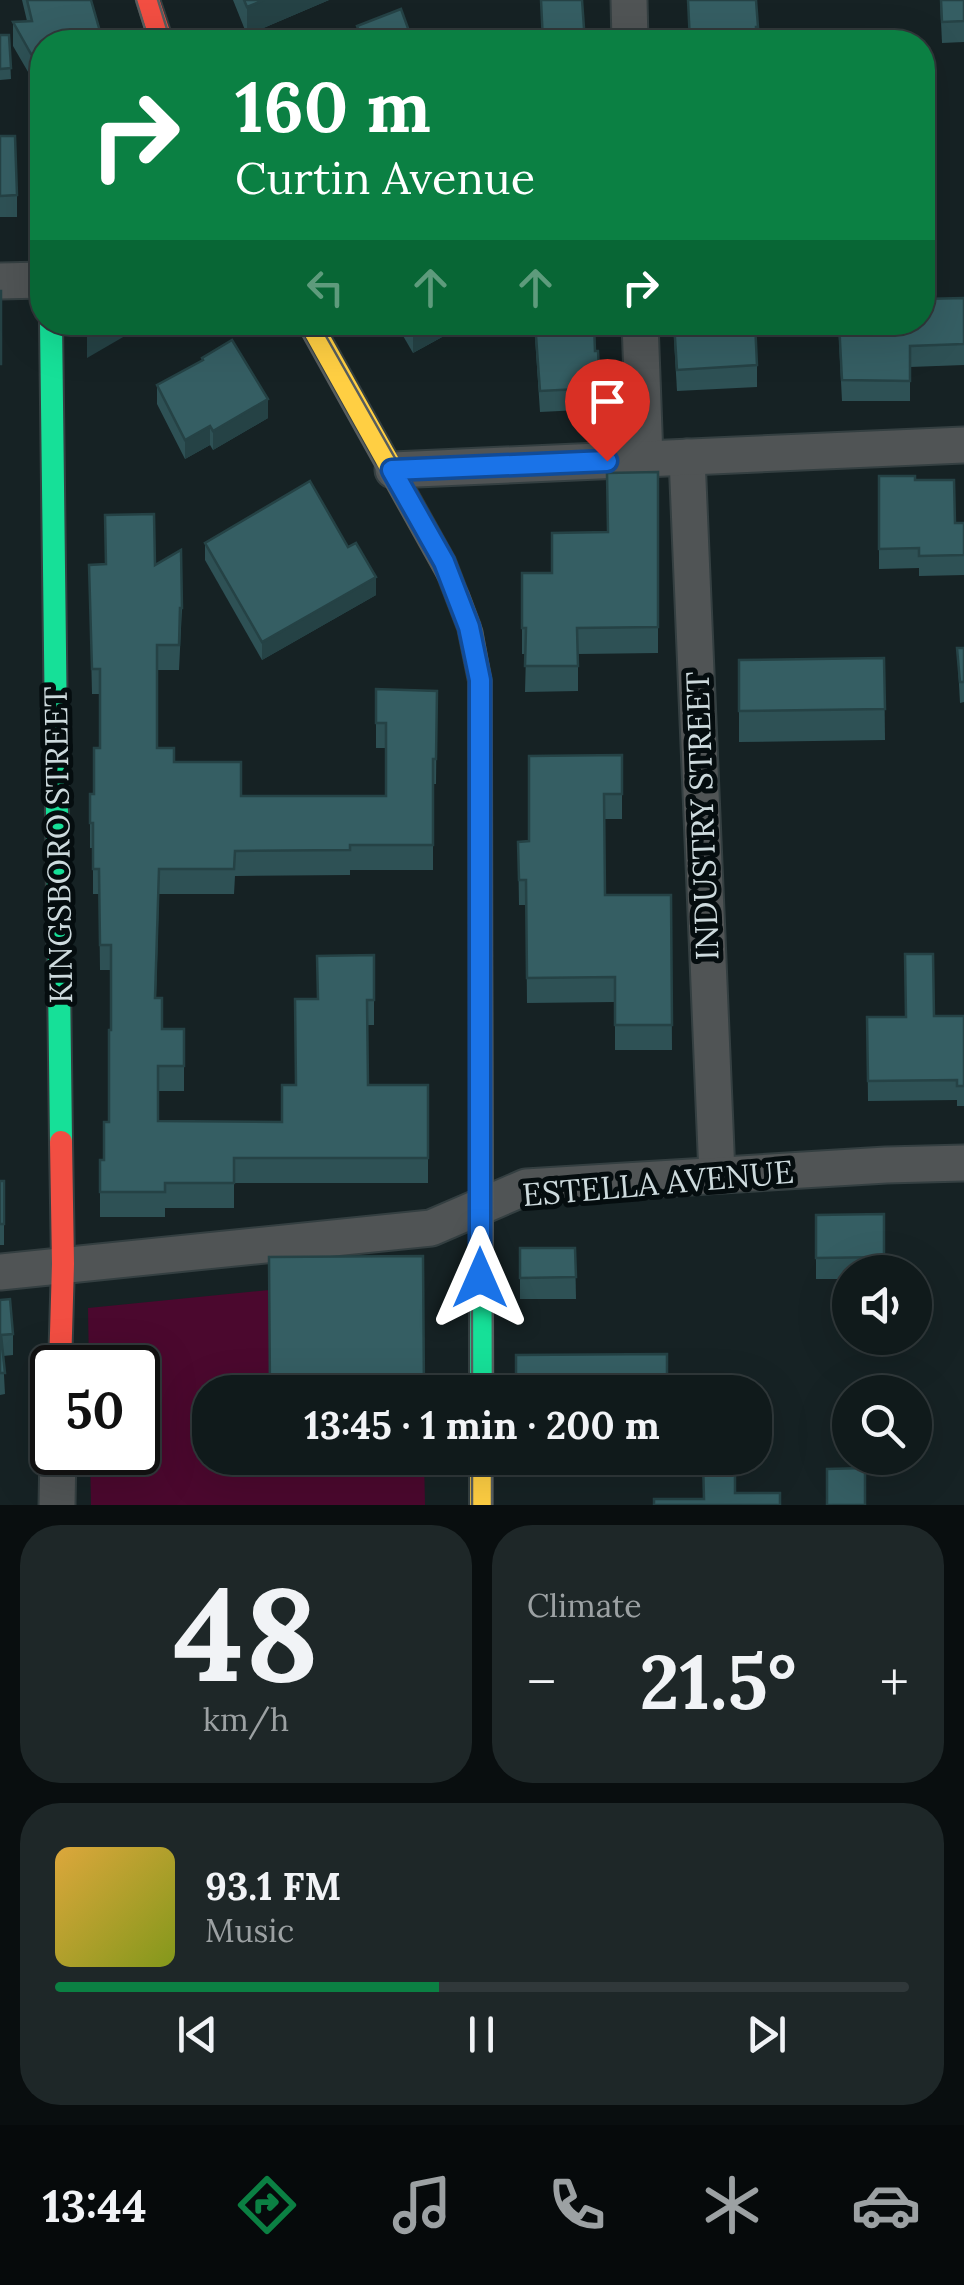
<!DOCTYPE html>
<meta charset="utf-8">
<style>
:root{--surface:#101a1b;--page:#1e2728;--text:#f1f3f6;--muted:#9ca1a3;--line:#30383a;--accent:#0b8043}
body{margin:0;font-family:Lora,serif;background:var(--page);color:var(--text);height:100vh;display:flex;flex-direction:column;font-size:38px;white-space:nowrap}
*{box-sizing:border-box;margin:0}
p{font-size:32px;color:var(--muted)}
.icon{flex:none;width:55px;height:55px;fill:none;stroke:currentColor;stroke-width:2;stroke-linecap:round;stroke-linejoin:round}
.map{position:relative;height:1505px;overflow:hidden}
.panel{display:flex;flex-direction:column;gap:20px;padding:20px;background:#090e0f;flex:1}
.panel>*{flex:none}
.guide{position:absolute;left:30px;top:30px;width:905px;height:305px;border-radius:40px;box-shadow:0 10px 40px #0002,0 0 0 2px var(--line);background:#0b8043;color:#fff;overflow:hidden}
.fabs{position:absolute;left:832px;top:1255px;display:grid;gap:20px}
.fabs a{display:grid;place-items:center;width:100px;height:100px;border-radius:50%;background:var(--surface);box-shadow:0 10px 40px #0002,0 0 0 2px var(--line);font-size:50px}
.speed{position:absolute;left:30px;top:1345px;display:flex;gap:20px;font-size:50px;font-weight:700;text-align:center}
.speed>*{display:grid;place-content:center;width:130px;height:130px;border-radius:50%;background:var(--surface);box-shadow:0 10px 40px #0002,0 0 0 2px var(--line);line-height:1}
.speed .limit{border:5px solid #111;border-radius:15px;background:#fff;color:#111}
.pin{position:absolute;display:grid;place-items:center;width:85px;height:85px;color:#fff;margin:-102px -42px;border-radius:50% 50% 50% 0;rotate:-45deg;box-shadow:0 0 10px #0007}
.pin .icon{rotate:45deg}
.me{position:absolute;width:110px;margin:-55px;rotate:0deg;stroke-linejoin:round;filter:drop-shadow(0 0 8px #0008)}
.turn{display:flex;align-items:center;gap:35px;height:210px;padding:0 40px;font-size:45px}
.turn .icon{width:130px;height:130px;stroke-width:2.5}
.turn b{display:block;font-size:70px;line-height:85px}
.lanes{display:flex;align-items:center;height:95px;padding:0 40px;background:#0003;justify-content:center;gap:50px;direction:ltr}
.lanes .off{opacity:.35}
.big{font-size:75px;font-weight:800;line-height:1.1}
.panel .widget{flex:1;display:flex;flex-direction:column;justify-content:center;gap:15px;min-width:0;padding:0 35px;border-radius:40px;background:var(--page)}
.panel .dial{align-items:center;gap:0}
.dial b{font-size:130px;line-height:1}
.song{display:flex;align-items:center;gap:30px}
.cover{width:120px;height:120px;border-radius:15px;background:linear-gradient(135deg,hsl(40 70% 55%),hsl(70 70% 35%))}
.played{height:10px;border-radius:5px;background:linear-gradient(90deg,var(--accent) 45%,var(--line) 45%)}
.keys{display:flex;justify-content:space-around;direction:ltr}
.heat{display:flex;justify-content:space-between;align-items:center;font-size:55px;direction:ltr}
.panel .tiles{flex:1;display:grid;gap:20px;grid-template-columns:1fr 1fr}
.widget:last-child{grid-column:span 2}
.trip{position:absolute;left:192px;top:1375px;width:580px;height:100px;border-radius:40px;background:var(--surface);box-shadow:0 10px 40px #0002,0 0 0 2px var(--line);font-weight:800;line-height:100px;text-align:center}
.tabs{display:flex;height:160px;justify-content:space-around;align-items:center;background:#060a0b;color:var(--muted)}
.tabs .icon{width:70px;height:70px}
.tabs .selected{color:var(--accent)}
.tabs b{font-size:45px;color:var(--text)}
.map>svg:first-child{display:block}
.green{fill:#4b082e}
.lines{fill:none;stroke-linecap:round;stroke-linejoin:round}
.street-casing{stroke:#343f41;stroke-width:39}
.fast-casing{stroke:#343f41;stroke-width:26}
.slow-casing{stroke:#343f41;stroke-width:26}
.jam-casing{stroke:#343f41;stroke-width:26}
.street{stroke:#505455;stroke-width:35}
.fast{stroke:#16e098;stroke-width:22}
.slow{stroke:#ffcf43;stroke-width:22}
.jam{stroke:#f24e42;stroke-width:22}
.tram{stroke:#575d5e;stroke-width:2.5}
.wall{fill:#2e5155}
.shaded-wall{fill:#254245}
.building{fill:#355e63;stroke:#254245;stroke-width:2.5}
.route-casing{stroke:#114b97;stroke-width:25}
.route{stroke:#1a73e8;stroke-width:18}
.labels{text-anchor:middle;dominant-baseline:central;stroke-width:10;stroke-linejoin:round;paint-order:stroke}
.street-label{font-size:32px;fill:#cddadd;stroke:#050d0f}
</style>
<div class="map">
<svg width="964" height="1505" viewBox="0 0 964 1505">
<rect width="100%" height="100%" fill="#162224"/>
<polygon class="green" points="421,1275 423,1392 210,1392 210,1458 424,1458 425,1505 91,1505 90,1453 138,1452 138,1368 89,1367 88,1308"/>
<g class="lines">
<defs>
<g id="street">
<polyline points="629,0 630,42"/>
<polyline points="0,281 42,280"/>
<polyline points="640,322 645,459"/>
<polyline points="687,457 717,1175"/>
<polyline points="393,470 964,445"/>
<polyline points="0,1272 431,1228 526,1187 886,1165 964,1163"/>
<polyline points="57,1505 58,1452"/>
</g>
<g id="fast">
<polyline points="51,322 61,1142"/>
<polyline points="481,1134 481,1392"/>
</g>
<g id="slow">
<polyline points="310,322 444,562 469,627 480,681 480,749"/>
<polyline points="481,1458 481,1505"/>
</g>
<g id="jam">
<polyline points="148,0 162,42"/>
<polyline points="480,749 481,1134"/>
<polyline points="60,1368 63,1264 61,1142"/>
</g>
</defs>
<use href="#street" class="street-casing"/>
<use href="#fast" class="fast-casing"/>
<use href="#slow" class="slow-casing"/>
<use href="#jam" class="jam-casing"/>
<use href="#street" class="street"/>
<use href="#fast" class="fast"/>
<use href="#slow" class="slow"/>
<use href="#jam" class="jam"/>
<g class="tram">
<polyline points="136,0 149,42"/>
<polyline points="158,0 171,42"/>
<polyline points="295,322 445,591 461,629 471,676 472,1392"/>
<polyline points="318,322 446,548 468,592 482,630 491,680 493,1392"/>
<polyline points="472,1458 472,1505"/>
<polyline points="492,1505 492,1458"/>
</g>
</g>
<g class="wall">
<polygon points="22,0 91,0 42,42 42,81 40,81 39,77 31,77 13,46 13,22 27,21"/>
<polygon points="233,0 329,0 247,35"/>
<polygon points="940,0 964,0 964,42 942,43"/>
<polygon points="357,26 413,42 357,42"/>
<polygon points="0,35 9,35 11,79 0,80"/>
<polygon points="0,136 17,195 17,217 0,217"/>
<polygon points="964,298 964,365 910,367 910,401 842,401 838,322 922,322"/>
<polygon points="395,322 453,322 453,331 413,353"/>
<polygon points="534,322 594,322 595,351 600,388 600,409 540,412"/>
<polygon points="673,322 757,365 757,387 677,391"/>
<polygon points="202,358 268,418 213,450 210,445 185,459 157,404 157,385 202,361"/>
<polygon points="658,472 658,653 578,654 578,691 525,692 526,654 522,654 522,573 552,573 608,532"/>
<polygon points="879,476 915,480 955,523 964,523 964,575 919,576 919,568 879,569"/>
<polygon points="205,543 376,595 262,660 205,560"/>
<polygon points="89,565 155,565 182,608 179,670 157,670 157,748 174,762 241,796 386,796 386,748 376,748 376,689 437,691 436,784 433,784 433,870 350,870 350,875 235,876 234,894 159,894 156,998 162,1029 184,1029 184,1091 158,1091 158,1121 282,1122 296,1085 318,999 374,955 374,1025 367,1025 368,1085 428,1085 428,1183 234,1183 234,1208 165,1208 165,1217 100,1217 100,1160 104,1160 109,1122 111,970 100,970 99,894 93,894 93,848 90,848 90,794 94,794 100,748 100,694 92,694"/>
<polygon points="957,648 964,648 964,702 960,703"/>
<polygon points="884,658 885,740 739,742 739,660"/>
<polygon points="622,755 622,819 604,819 605,895 671,895 672,1050 615,1050 615,1002 527,1003 526,905 519,905 518,842 529,841"/>
<polygon points="964,1016 964,1106 957,1106 957,1100 868,1101 867,1017"/>
<rect x="0" y="1181" width="4" height="64"/>
<polygon points="884,1214 884,1272 850,1272 850,1279 816,1279 816,1215"/>
<polygon points="520,1248 575,1248 576,1299 520,1299"/>
<polygon points="0,1300 13,1334 13,1355 3,1356 5,1394 0,1395"/>
</g>
<g class="shaded-wall">
<polygon points="264,0 329,0 247,35 247,7"/>
<polygon points="42,57 42,81 40,81 40,58"/>
<polygon points="96,322 149,322 87,358 87,328"/>
<polygon points="420,322 453,322 453,331 413,353 413,327"/>
<polygon points="268,399 268,418 213,450 213,431"/>
<polygon points="210,426 210,445 185,459 185,440"/>
<polygon points="376,577 376,595 262,660 262,642"/>
</g>
<g class="building">
<polygon points="27,0 91,0 103,42 42,42 42,57 40,58 39,53 31,54 13,22 32,21"/>
<polygon points="244,0 264,0 247,7"/>
<polygon points="541,0 582,0 585,42 543,42"/>
<polygon points="688,0 756,0 758,27 756,27 756,42 690,42"/>
<polygon points="941,0 964,0 964,21 942,22"/>
<polygon points="401,9 413,42 363,42 357,26"/>
<polygon points="0,35 9,35 11,68 0,69"/>
<polygon points="0,136 15,136 17,195 0,196"/>
<rect x="0" y="291" width="1" height="73"/>
<polygon points="964,298 964,344 910,346 910,381 842,380 839,322 922,322 922,299"/>
<polygon points="535,322 594,322 595,351 598,351 600,388 540,391"/>
<polygon points="674,322 755,322 757,365 677,370"/>
<polygon points="232,340 268,399 213,431 210,426 185,440 157,385 203,360 202,358"/>
<polygon points="658,472 658,627 577,628 578,666 525,666 526,628 522,628 522,573 552,573 552,533 608,532 607,473"/>
<polygon points="879,476 915,476 915,480 954,480 955,523 964,523 964,555 919,556 919,548 879,549"/>
<polygon points="310,481 348,547 356,543 376,577 262,642 205,543"/>
<polygon points="154,514 155,565 181,550 182,608 180,608 179,645 157,645 157,748 174,748 174,762 241,762 241,796 386,796 386,723 376,723 376,689 437,691 436,759 433,759 433,845 350,845 350,850 235,851 234,869 159,869 155,998 162,998 162,1029 184,1029 184,1066 158,1066 158,1121 282,1122 282,1085 296,1085 295,999 318,999 317,956 374,955 374,1000 367,1000 368,1085 428,1085 428,1158 234,1158 234,1183 165,1183 165,1192 100,1192 100,1160 104,1160 104,1122 109,1122 109,1030 111,1030 111,945 100,945 99,869 93,869 93,823 90,823 90,794 94,794 94,748 100,748 100,669 92,669 89,565 106,564 105,515"/>
<polygon points="957,648 964,648 964,682 960,682"/>
<polygon points="884,658 885,709 739,711 739,660"/>
<polygon points="622,755 622,794 604,794 605,895 671,895 672,1025 615,1025 615,977 527,978 526,880 519,880 518,842 529,841 529,756"/>
<polygon points="905,954 933,954 934,1016 964,1016 964,1086 957,1086 957,1080 868,1081 867,1017 906,1017"/>
<rect x="0" y="1181" width="4" height="43"/>
<polygon points="884,1214 884,1257 816,1258 816,1215"/>
<polygon points="520,1248 575,1248 576,1277 520,1278"/>
<polygon points="423,1256 424,1392 270,1392 269,1257"/>
<polygon points="10,1299 13,1334 1,1335 5,1373 0,1373 0,1300"/>
<polygon points="667,1354 667,1392 516,1392 516,1355"/>
<polygon points="703,1461 735,1461 735,1493 780,1493 780,1505 654,1505 654,1499 704,1499"/>
<polygon points="865,1468 865,1505 827,1505 827,1469"/>
</g>
<g class="lines">
<defs>
<polyline id="route" points="480,1278 480,680 469,627 444,562 392,470 607,461"/>
</defs>
<use href="#route" class="route-casing"/>
<use href="#route" class="route"/>
</g>
<g class="labels">
<g class="street-label">
<text transform="translate(702 816) rotate(-92)">INDUSTRY STREET</text>
<text transform="translate(58 845) rotate(-91)">KINGSBORO STREET</text>
<text transform="translate(658 1183) rotate(-5)">ESTELLA AVENUE</text>
</g>
</g>
</svg>
<div class="fabs">
<a><svg class="icon" aria-label="sound" viewBox="0 0 24 24"><path d="M4 9h4l5-4v14l-5-4H4zM17 9q2 3 0 6"/></svg></a>
<a><svg class="icon" aria-label="search" viewBox="0 0 24 24"><circle cx="10" cy="10" r="6"/><path d="M15 15l6 6"/></svg></a>
</div>
<div class="speed"><div class="limit">50</div></div>
<div class="pin" style="left:607px;top:461px;background:#d93025"><svg class="icon" aria-label="arrive" viewBox="0 0 24 24"><path d="M6 21V4h12l-3 4 3 4H6"/></svg></div>
<svg class="me" style="left:480px;top:1278px" viewBox="-20 -20 40 40"><path d="M0-17L14 15 0 8-14 15z" fill="#1a73e8" stroke="#fff" stroke-width="4"/></svg>
<div class="trip">13:45 · 1 min · 200 m</div>
<div class="guide">
<div class="turn"><svg class="icon" aria-label="right" viewBox="0 0 24 24"><path d="M7 20v-9h11M14 6l5 5-5 5"/></svg><div><b>160 m</b>Curtin Avenue</div></div>
<div class="lanes"><svg class="icon off" aria-label="left" viewBox="0 0 24 24"><path d="M17 20v-9H6M10 6l-5 5 5 5"/></svg><svg class="icon off" aria-label="ahead" viewBox="0 0 24 24"><path d="M12 20V5M6 11l6-6 6 6"/></svg><svg class="icon off" aria-label="ahead" viewBox="0 0 24 24"><path d="M12 20V5M6 11l6-6 6 6"/></svg><svg class="icon" aria-label="right" viewBox="0 0 24 24"><path d="M7 20v-9h11M14 6l5 5-5 5"/></svg></div>
</div>
</div>
<section class="panel">
<div class="tiles">
<div class="widget dial"><b>48</b><p>km/h</p></div>
<div class="widget"><p>Climate</p>
<div class="heat"><a>−</a><b class="big">21.5°</b><a>+</a></div>
</div>
<div class="widget">
<div class="song"><i class="cover"></i><div><b>93.1 FM</b><p>Music</p></div></div>
<div class="played"></div>
<div class="keys"><svg class="icon" aria-label="previous" viewBox="0 0 24 24"><path d="M18 5L8 12l10 7zM5 5v14"/></svg><svg class="icon" aria-label="pause" viewBox="0 0 24 24"><path d="M8 5v14M16 5v14"/></svg><svg class="icon" aria-label="next" viewBox="0 0 24 24"><path d="M6 5l10 7-10 7zM19 5v14"/></svg></div>
</div>
</div>
</section>
<nav class="tabs">
<b>13:44</b>
<svg class="icon selected" aria-label="directions" viewBox="0 0 24 24"><path d="M12 3l9 9-9 9-9-9zM9 14v-3h6M13 9l2 2-2 2"/></svg>
<svg class="icon" aria-label="music" viewBox="0 0 24 24"><path d="M9 18V5l10-2v13"/><circle cx="6" cy="18" r="3"/><circle cx="16" cy="16" r="3"/></svg>
<svg class="icon" aria-label="phone" viewBox="0 0 24 24"><path d="M5 4h4l2 5-3 2q2 4 5 5l2-3 5 2v4C11 20 4 13 5 4z"/></svg>
<svg class="icon" aria-label="climate" viewBox="0 0 24 24"><path d="M12 3v18M4 7l16 10M4 17L20 7"/></svg>
<svg class="icon" aria-label="car" viewBox="0 0 24 24"><path d="M5 17H2v-5l4-1 3-4h7l3 4 3 1v5h-3M9 17h6M6 11h13"/><circle cx="7" cy="17" r="2"/><circle cx="17" cy="17" r="2"/></svg>
</nav>
